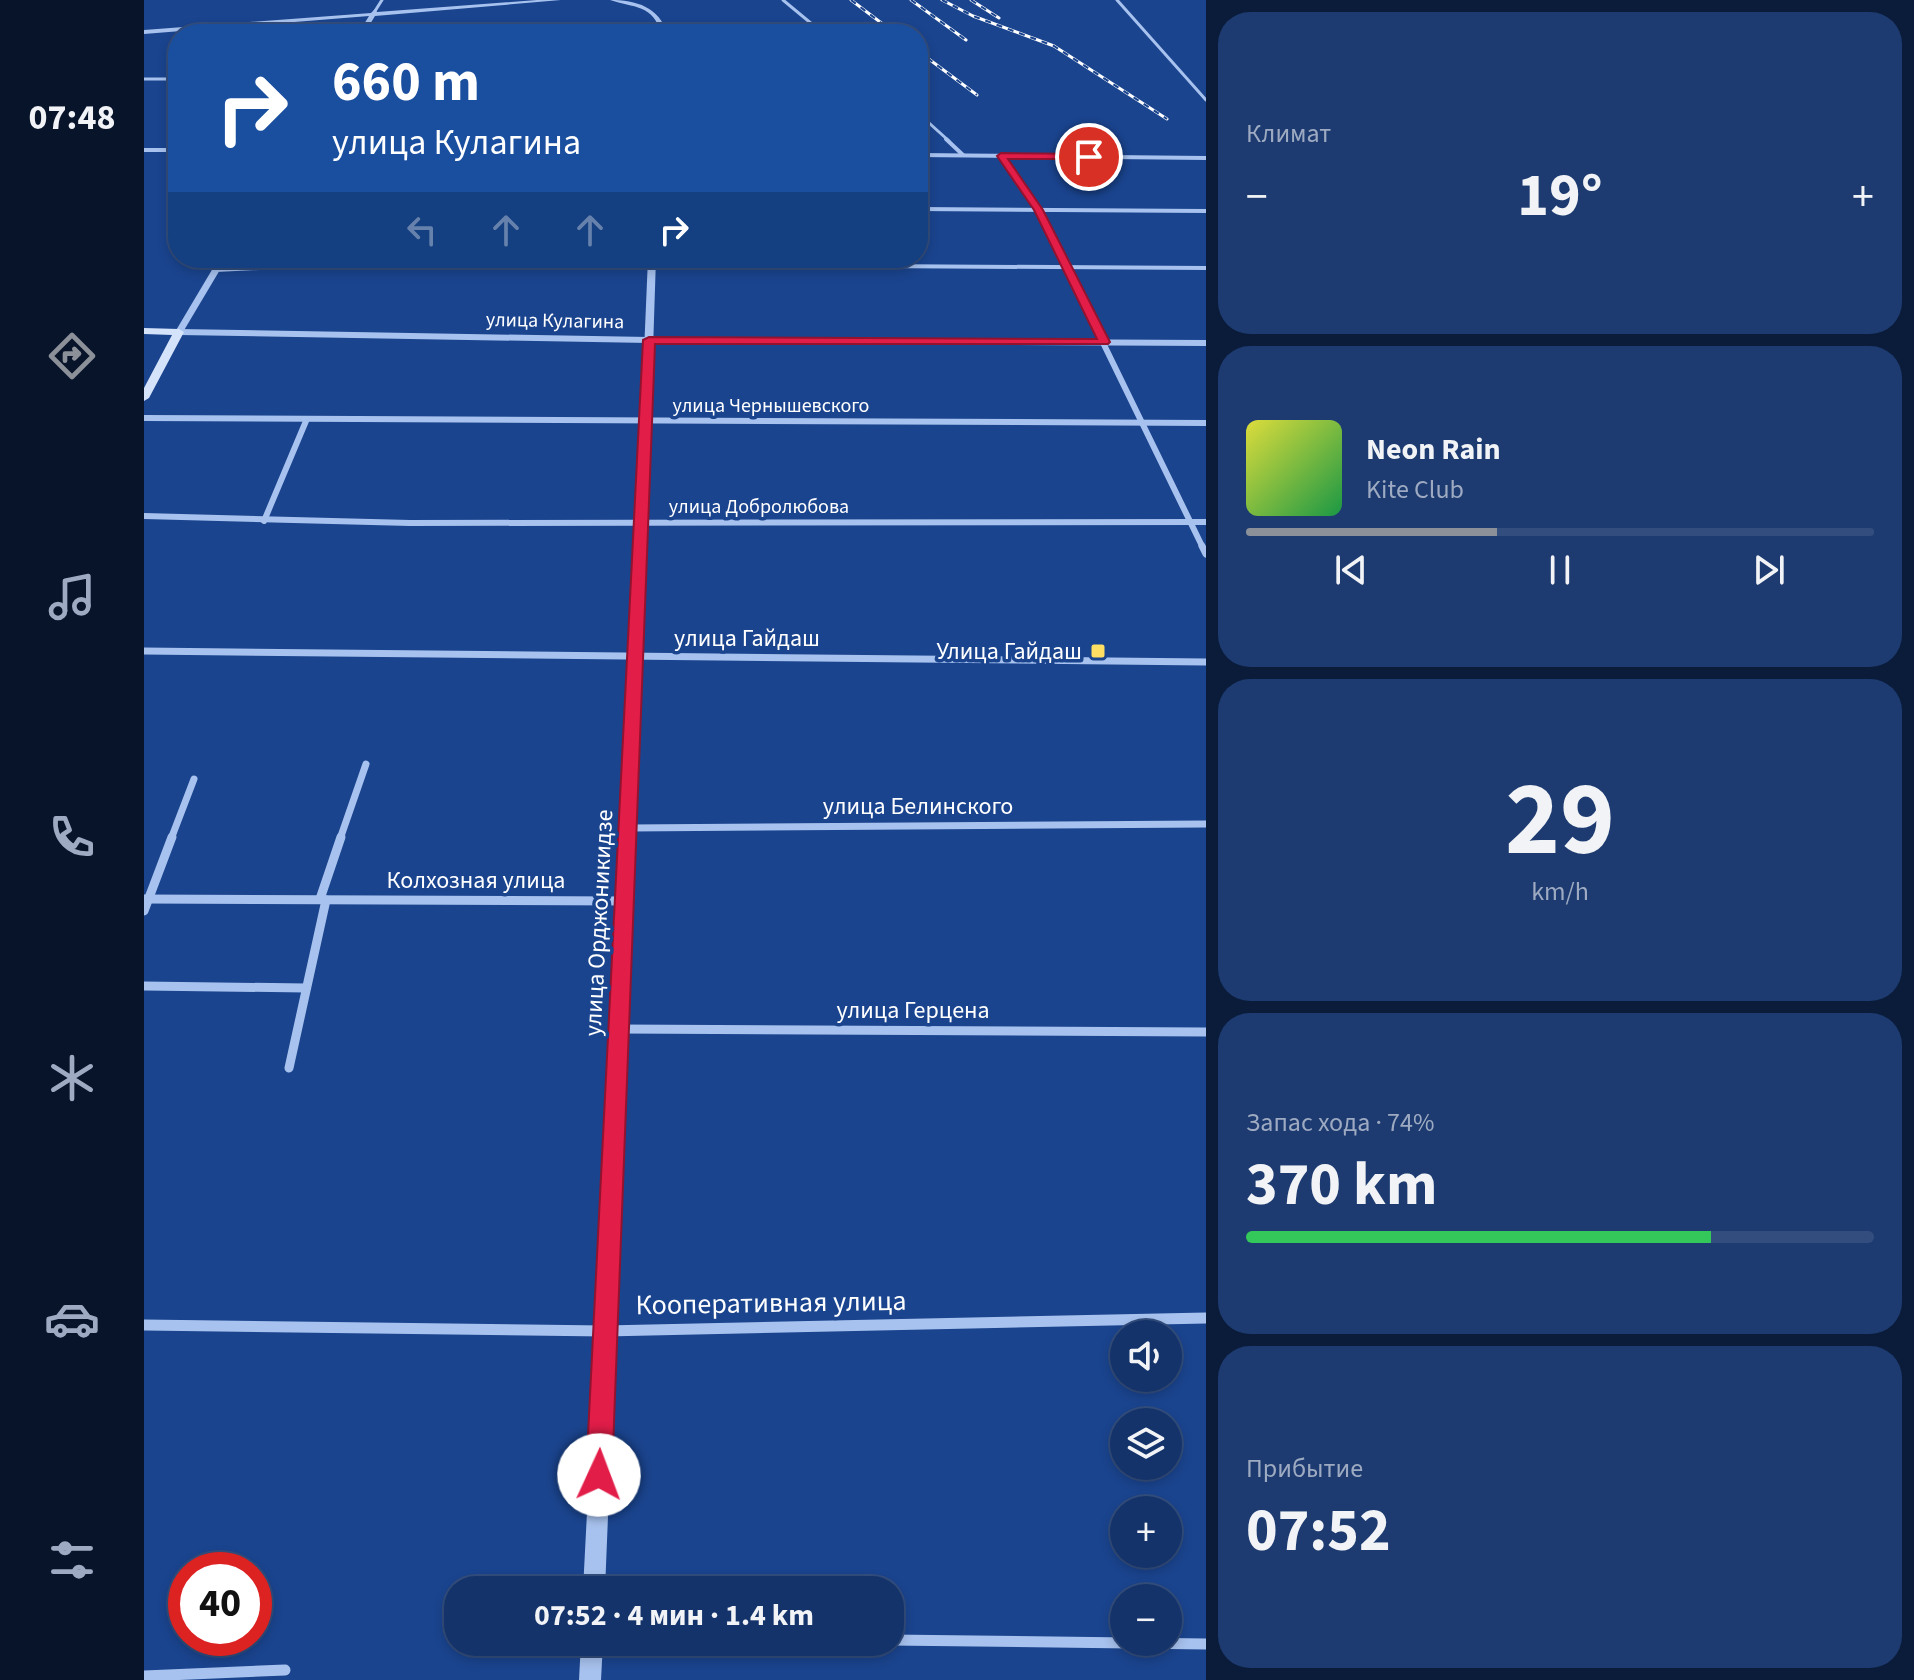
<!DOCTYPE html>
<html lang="ru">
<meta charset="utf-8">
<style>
:root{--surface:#14336a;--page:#1d3b70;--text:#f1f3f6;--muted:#9daac1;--line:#334e7e;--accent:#8c9099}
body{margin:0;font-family:"Source Sans 3",sans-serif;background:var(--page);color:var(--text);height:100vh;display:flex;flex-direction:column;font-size:30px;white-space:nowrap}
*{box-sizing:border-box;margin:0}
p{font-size:26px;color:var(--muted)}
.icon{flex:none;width:44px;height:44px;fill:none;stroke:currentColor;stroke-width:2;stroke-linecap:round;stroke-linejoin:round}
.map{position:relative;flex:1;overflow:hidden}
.sheet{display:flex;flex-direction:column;gap:12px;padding:12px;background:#0b1c3a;width:708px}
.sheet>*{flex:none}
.guide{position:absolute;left:24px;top:24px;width:760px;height:244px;border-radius:32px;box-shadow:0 4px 12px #0003,0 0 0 2px var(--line);background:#1a4fa0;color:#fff;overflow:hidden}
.fabs{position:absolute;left:966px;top:1320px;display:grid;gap:16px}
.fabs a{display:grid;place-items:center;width:72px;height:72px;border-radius:50%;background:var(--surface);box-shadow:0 4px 12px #0003,0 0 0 2px var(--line);font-size:40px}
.speed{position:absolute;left:24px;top:1552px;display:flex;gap:16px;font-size:40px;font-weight:700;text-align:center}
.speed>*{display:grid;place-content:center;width:104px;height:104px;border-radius:50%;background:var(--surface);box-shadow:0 4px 12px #0003,0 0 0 2px var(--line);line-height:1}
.speed .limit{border:12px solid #d22;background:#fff;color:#111}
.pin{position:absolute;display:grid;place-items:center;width:68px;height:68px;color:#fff;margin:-34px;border:4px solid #fff;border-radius:50%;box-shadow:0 2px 8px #0007}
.me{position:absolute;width:88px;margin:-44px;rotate:2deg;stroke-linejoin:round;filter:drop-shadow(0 0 6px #0008)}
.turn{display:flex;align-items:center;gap:28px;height:168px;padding:0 32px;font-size:36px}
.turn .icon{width:104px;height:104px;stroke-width:2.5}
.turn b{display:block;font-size:56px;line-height:68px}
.lanes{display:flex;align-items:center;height:76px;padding:0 32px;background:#0003;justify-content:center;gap:40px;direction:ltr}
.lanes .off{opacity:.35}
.big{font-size:60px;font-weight:700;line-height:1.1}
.sheet .widget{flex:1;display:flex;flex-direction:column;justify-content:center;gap:12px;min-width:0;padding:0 28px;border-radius:32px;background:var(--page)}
.sheet .dial{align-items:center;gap:0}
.dial b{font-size:104px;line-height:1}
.song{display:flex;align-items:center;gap:24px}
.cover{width:96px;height:96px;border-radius:12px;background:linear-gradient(135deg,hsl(60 70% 55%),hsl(140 70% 35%))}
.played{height:8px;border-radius:4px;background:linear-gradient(90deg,var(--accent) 40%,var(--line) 40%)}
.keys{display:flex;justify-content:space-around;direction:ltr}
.heat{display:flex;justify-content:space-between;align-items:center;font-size:44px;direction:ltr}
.charge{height:12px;border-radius:6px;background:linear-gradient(90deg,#34c759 74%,var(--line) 0)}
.trip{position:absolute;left:300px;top:1576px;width:460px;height:80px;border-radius:32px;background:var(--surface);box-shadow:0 4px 12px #0003,0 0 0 2px var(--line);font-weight:700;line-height:80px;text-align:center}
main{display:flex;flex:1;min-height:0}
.dock{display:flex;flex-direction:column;width:144px;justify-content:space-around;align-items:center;background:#08142a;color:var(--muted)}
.dock .icon{width:56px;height:56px}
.dock .on{color:var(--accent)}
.dock b{font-size:36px;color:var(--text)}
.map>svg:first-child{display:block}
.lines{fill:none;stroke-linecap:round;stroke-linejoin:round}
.minor-far5{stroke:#a7c2ee;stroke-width:3}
.minor-far4{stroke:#a7c2ee;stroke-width:4}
.minor-far3{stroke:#a7c2ee;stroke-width:6}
.minor-far2{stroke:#a7c2ee;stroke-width:7}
.minor-far1{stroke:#a7c2ee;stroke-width:9}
.minor{stroke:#a7c2ee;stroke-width:11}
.tertiary{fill:#a7c2ee;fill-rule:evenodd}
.secondary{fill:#d4e2fa;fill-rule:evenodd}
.rail-casing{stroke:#fff;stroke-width:3}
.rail{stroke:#1a448e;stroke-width:2;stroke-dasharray:6;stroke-linecap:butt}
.route{fill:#e11d48;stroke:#92132f;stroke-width:2}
.poi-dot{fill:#ffde64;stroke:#1a448e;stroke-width:3}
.labels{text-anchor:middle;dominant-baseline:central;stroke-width:7;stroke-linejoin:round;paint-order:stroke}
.far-street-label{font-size:20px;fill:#fff;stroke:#1a448e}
.street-label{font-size:24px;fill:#fff;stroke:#1a448e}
.poi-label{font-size:24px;fill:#fff;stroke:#1a448e;text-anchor:end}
.near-street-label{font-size:28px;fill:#fff;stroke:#1a448e}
</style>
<main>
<nav class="dock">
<b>07:48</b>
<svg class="icon on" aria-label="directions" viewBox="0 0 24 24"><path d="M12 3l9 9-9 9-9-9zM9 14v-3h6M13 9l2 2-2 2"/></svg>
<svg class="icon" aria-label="music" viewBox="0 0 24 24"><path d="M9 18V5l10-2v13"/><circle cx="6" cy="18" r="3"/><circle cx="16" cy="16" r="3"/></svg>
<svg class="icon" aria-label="phone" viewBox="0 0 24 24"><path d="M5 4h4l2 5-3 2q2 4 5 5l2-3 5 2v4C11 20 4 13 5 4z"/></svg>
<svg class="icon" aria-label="climate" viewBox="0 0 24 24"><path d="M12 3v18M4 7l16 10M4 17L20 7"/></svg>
<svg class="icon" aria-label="car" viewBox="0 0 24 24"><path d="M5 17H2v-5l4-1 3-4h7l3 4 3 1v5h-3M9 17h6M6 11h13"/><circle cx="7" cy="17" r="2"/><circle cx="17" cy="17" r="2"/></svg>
<svg class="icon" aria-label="filters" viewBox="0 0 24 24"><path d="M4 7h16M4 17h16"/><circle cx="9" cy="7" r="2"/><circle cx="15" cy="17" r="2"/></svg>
</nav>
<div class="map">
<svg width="1062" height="1680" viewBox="0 0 1062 1680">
<rect width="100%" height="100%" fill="#1a448e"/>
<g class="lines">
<g class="minor-far5">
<polyline points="639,0 680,34"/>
<polyline points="973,0 1062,100"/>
<polyline points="231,11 238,0"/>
<polyline points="0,79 34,79"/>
<polyline points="774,113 805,141"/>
</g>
<g class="minor-far4">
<polyline points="802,139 819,155"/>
<polyline points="0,150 34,150"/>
<polyline points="774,155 1062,158"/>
<polyline points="857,156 894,210 948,320"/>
<polyline points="774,209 1062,211"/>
<polyline points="72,270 220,263 1062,268"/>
</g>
<g class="minor-far3">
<polyline points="947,318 1059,548"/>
<polyline points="35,332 505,340 1062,343"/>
<polyline points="0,418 1062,423"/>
<polyline points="0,516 266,523 1062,522"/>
<polyline points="120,521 162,421"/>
</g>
<g class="minor-far2">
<polyline points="1058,546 1062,554"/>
<polyline points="0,651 1062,662"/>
<polyline points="486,828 1062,824"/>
<polyline points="27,839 50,779"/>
<polyline points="196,839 222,764"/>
</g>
<g class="minor-far1">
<polyline points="0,899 482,901"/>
<polyline points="176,899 197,837"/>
<polyline points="0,911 28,837"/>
<polyline points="0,986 162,988"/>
<polyline points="476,1029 1062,1032"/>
<polyline points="145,1068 182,900"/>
</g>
<g class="minor">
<polyline points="0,1325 461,1331 1062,1318"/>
<polyline points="746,1640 1062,1644"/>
<polyline points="0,1676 141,1670"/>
</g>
<g class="tertiary">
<polygon points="393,0 417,0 231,16 220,34 214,34 225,16 0,34 0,30 227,13 231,9 233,12"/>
<path d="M466,0C492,0 516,7 523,34H517C510,4 489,8 466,0Z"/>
<polygon points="75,258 83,258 39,332 32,334 31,332"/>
<polygon points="504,258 512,258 499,657 461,1590 439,1590 487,657"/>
<polygon points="437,1642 459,1642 457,1680 435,1680"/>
</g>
<polygon class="secondary" points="0,328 35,329 40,332 5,398 0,401 0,388 28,335 0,334"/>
<defs>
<g id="rail">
<polyline points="707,0 752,34"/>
<polyline points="767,0 822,40"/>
<polyline points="798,0 829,16 910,46 1023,119"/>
<polyline points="827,0 855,18"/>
<polyline points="774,51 833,95"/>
</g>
</defs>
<use href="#rail" class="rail-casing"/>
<use href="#rail" class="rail"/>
</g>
<polygon class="route" points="857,153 945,154 950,157 945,159 864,159 899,210 966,342 964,344 511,344 468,1475 464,1484 455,1488 446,1484 442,1475 499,340 505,337 953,339 890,210 853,156"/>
<rect class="poi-dot" x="946" y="643" width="16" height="16" rx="4"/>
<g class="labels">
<g class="far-street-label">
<text transform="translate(411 321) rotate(1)">улица Кулагина</text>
<text x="627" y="406">улица Чернышевского</text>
<text x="615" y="507">улица Добролюбова</text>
</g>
<g class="street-label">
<text x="603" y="638">улица Гайдаш</text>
<text x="774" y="806">улица Белинского</text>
<text x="332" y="880">Колхозная улица</text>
<text transform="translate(455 923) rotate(-87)">улица Орджоникидзе</text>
<text x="769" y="1010">улица Герцена</text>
</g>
<g class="poi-label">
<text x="938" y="651">Улица Гайдаш</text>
</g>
<g class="near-street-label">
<text transform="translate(627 1303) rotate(-1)">Кооперативная улица</text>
</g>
</g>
</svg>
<div class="fabs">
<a><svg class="icon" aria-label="sound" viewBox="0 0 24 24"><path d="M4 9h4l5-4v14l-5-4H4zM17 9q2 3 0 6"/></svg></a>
<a><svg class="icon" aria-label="layers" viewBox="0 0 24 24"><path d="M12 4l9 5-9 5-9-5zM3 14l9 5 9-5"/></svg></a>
<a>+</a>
<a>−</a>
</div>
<div class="speed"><div class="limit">40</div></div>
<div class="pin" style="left:945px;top:157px;background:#d93025"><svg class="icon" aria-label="arrive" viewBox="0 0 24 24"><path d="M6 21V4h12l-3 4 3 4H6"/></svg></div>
<svg class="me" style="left:455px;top:1475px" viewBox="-20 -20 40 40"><circle r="19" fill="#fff"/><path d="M0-13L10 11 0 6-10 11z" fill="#e11d48"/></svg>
<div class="trip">07:52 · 4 мин · 1.4 km</div>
<div class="guide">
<div class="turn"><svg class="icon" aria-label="right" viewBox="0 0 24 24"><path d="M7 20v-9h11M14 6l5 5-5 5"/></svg><div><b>660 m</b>улица Кулагина</div></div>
<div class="lanes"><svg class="icon off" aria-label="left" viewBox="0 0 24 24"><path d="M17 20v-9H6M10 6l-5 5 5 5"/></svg><svg class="icon off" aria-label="ahead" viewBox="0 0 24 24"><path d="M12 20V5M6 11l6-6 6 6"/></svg><svg class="icon off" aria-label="ahead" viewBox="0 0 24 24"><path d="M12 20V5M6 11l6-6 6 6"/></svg><svg class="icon" aria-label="right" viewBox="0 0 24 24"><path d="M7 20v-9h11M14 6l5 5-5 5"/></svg></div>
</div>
</div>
<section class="sheet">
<div class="widget"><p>Климат</p>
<div class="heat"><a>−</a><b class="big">19°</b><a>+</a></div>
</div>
<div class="widget">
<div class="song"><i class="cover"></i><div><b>Neon Rain</b><p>Kite Club</p></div></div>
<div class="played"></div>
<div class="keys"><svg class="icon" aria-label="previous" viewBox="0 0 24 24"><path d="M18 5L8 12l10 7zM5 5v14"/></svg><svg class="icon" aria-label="pause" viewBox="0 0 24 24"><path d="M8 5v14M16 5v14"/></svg><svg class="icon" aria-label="next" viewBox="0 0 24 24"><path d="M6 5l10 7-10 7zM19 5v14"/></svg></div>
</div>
<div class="widget dial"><b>29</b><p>km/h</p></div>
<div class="widget"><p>Запас хода · 74%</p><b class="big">370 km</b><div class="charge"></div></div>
<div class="widget"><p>Прибытие</p><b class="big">07:52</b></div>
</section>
</main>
